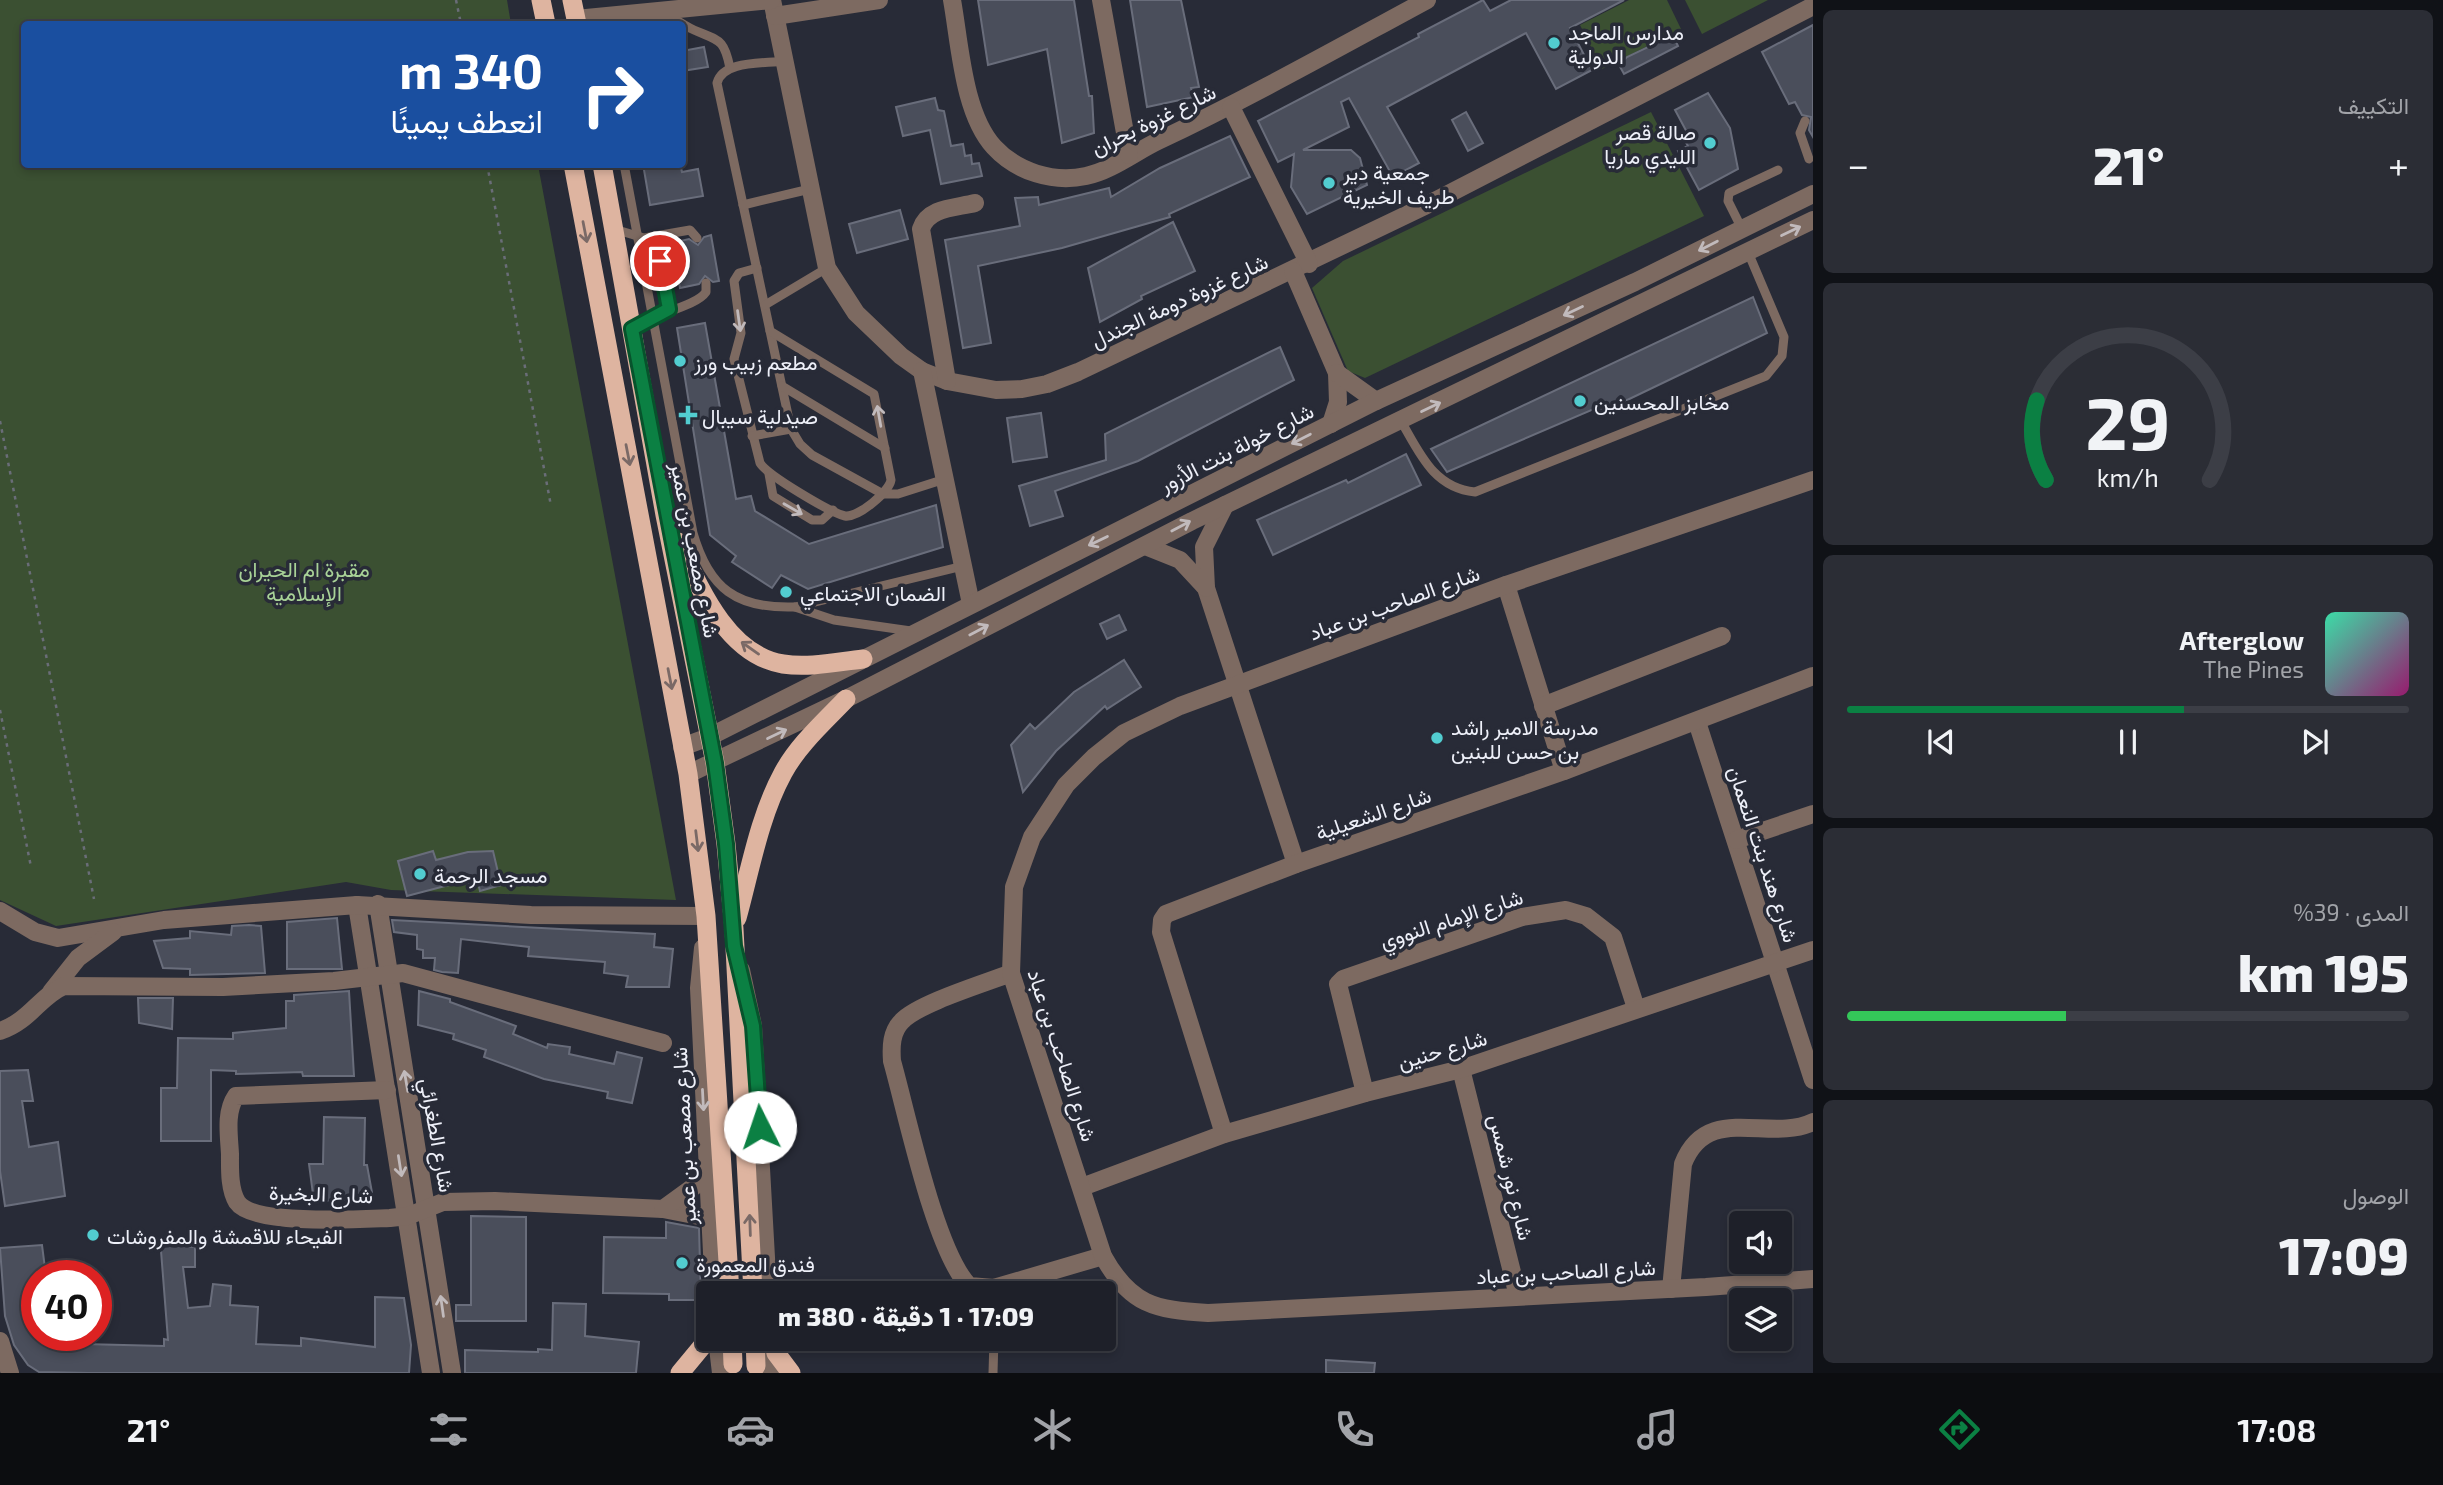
<!DOCTYPE html>
<html lang="ar">
<meta charset="utf-8">
<style>
:root{--surface:#1e2029;--page:#2b2d35;--text:#f1f3f6;--muted:#a1a3a8;--line:#3c3e46;--accent:#0b8043}
body{margin:0;font-family:"Exo 2",Vazirmatn,sans-serif;background:var(--page);color:var(--text);direction:rtl;height:100vh;display:flex;flex-direction:column;font-size:26px;white-space:nowrap}
*{box-sizing:border-box;margin:0}
p{font-size:23px;color:var(--muted)}
.icon{flex:none;width:38px;height:38px;fill:none;stroke:currentColor;stroke-width:2;stroke-linecap:round;stroke-linejoin:round}
.map{position:relative;flex:1;overflow:hidden;direction:ltr}
.details{display:flex;flex-direction:column;gap:10px;padding:10px;background:#101217;width:630px}
.details>*{flex:none}
.hud{position:absolute;left:21px;top:21px;width:665px;height:147px;border-radius:7px;box-shadow:0 4px 10px #0003,0 0 0 2px var(--line);direction:rtl;background:#1a4fa0;color:#fff;overflow:hidden}
.fabs{position:absolute;left:1729px;top:1211px;display:grid;gap:14px}
.fabs a{display:grid;place-items:center;width:63px;height:63px;border-radius:7px;background:var(--surface);box-shadow:0 4px 10px #0003,0 0 0 2px var(--line);font-size:35px}
.speed{position:absolute;left:21px;top:1260px;display:flex;gap:14px;font-size:35px;font-weight:700;text-align:center}
.speed>*{display:grid;place-content:center;width:91px;height:91px;border-radius:50%;background:var(--surface);box-shadow:0 4px 10px #0003,0 0 0 2px var(--line);line-height:1}
.speed .limit{border:10px solid #d22;background:#fff;color:#111}
.pin{position:absolute;display:grid;place-items:center;width:60px;height:60px;color:#fff;margin:-30px;border:4px solid #fff;border-radius:50%;box-shadow:0 2px 7px #0007}
.me{position:absolute;width:77px;margin:-38px;rotate:356deg;stroke-linejoin:round;filter:drop-shadow(0 0 5px #0008)}
.turn{display:flex;align-items:center;gap:24px;height:147px;padding:0 28px;font-size:32px}
.turn .icon{width:91px;height:91px;stroke-width:2.5}
.turn b{display:block;font-size:49px;line-height:60px}
.big{font-size:52px;font-weight:800;line-height:1.1}
.details .tile{flex:1;display:flex;flex-direction:column;justify-content:center;gap:10px;min-width:0;padding:0 24px;border-radius:10px;background:var(--page)}
.details .dial{align-items:center;gap:0}
.dial svg{height:182px;overflow:visible;fill:none;stroke:var(--line);stroke-width:7;stroke-linecap:round;text-anchor:middle}
.dial text{fill:var(--text);stroke:none}
.song{display:flex;align-items:center;gap:21px}
.cover{width:84px;height:84px;border-radius:10px;background:linear-gradient(135deg,hsl(160 70% 55%),hsl(320 70% 35%))}
.played{height:7px;border-radius:4px;background:linear-gradient(90deg,var(--accent) 60%,var(--line) 60%)}
.keys{display:flex;justify-content:space-around;direction:ltr}
.heat{display:flex;justify-content:space-between;align-items:center;font-size:38px;direction:ltr}
.charge{height:10px;border-radius:5px;background:linear-gradient(90deg,#34c759 39%,var(--line) 0)}
.trip{position:absolute;left:696px;top:1281px;width:420px;height:70px;border-radius:7px;background:var(--surface);box-shadow:0 4px 10px #0003,0 0 0 2px var(--line);font-weight:800;line-height:70px;text-align:center;direction:rtl}
.dock{display:flex;height:112px;justify-content:space-around;align-items:center;background:#0c0d10;color:var(--muted)}
.dock .icon{width:49px;height:49px}
.dock .current{color:var(--accent)}
.dock b{font-size:32px;color:var(--text)}
main{display:flex;flex:1;min-height:0}
.map>svg:first-child{display:block}
.green{fill:#3b5032}
.building{fill:#4a4e5b;stroke:#696d7b;stroke-width:2}
.lines{fill:none;stroke-linecap:round;stroke-linejoin:round}
.path{stroke:#6a6d78;stroke-width:2.5;stroke-dasharray:3.5 5;stroke-linecap:butt}
.service{stroke:#7d6a61;stroke-width:9}
.minor{stroke:#7d6a61;stroke-width:18}
.tertiary{stroke:#7d6a61;stroke-width:18}
.trunk{stroke:#deb4a0;stroke-width:19}
.oneway{stroke:#c1babc}
.oneway2{stroke:#7a6966}
.route-casing{stroke:#07532c;stroke-width:18}
.route{stroke:#0b8043;stroke-width:12}
.poi-dot{fill:#52cdd0;stroke:#282b37;stroke-width:2.5}
.labels{text-anchor:middle;dominant-baseline:central;stroke-width:7;stroke-linejoin:round;paint-order:stroke}
.poi-label{font-size:21px;fill:#eef0f9;stroke:#282b37;text-anchor:start}
.street-label{font-size:21px;fill:#eef0f9;stroke:#282b37}
.park-label{font-size:21px;fill:#a8d297;stroke:#282b37}
</style>
<main>
<section class="details">
<div class="tile"><p>التكييف</p>
<div class="heat"><a>−</a><b class="big">21°</b><a>+</a></div>
</div>
<div class="tile dial"><svg viewBox="0 0 100 80">
<path d="M14 69A42 42 0 1 1 86 69"/>
<path d="M14 69A42 42 0 0 1 10 34" stroke="#0b8043"/>
<text x="50" y="56" font-size="32" font-weight="700">29</text>
<text x="50" y="72" font-size="11">km/h</text>
</svg></div>
<div class="tile">
<div class="song"><i class="cover"></i><div><b>Afterglow</b><p>The Pines</p></div></div>
<div class="played"></div>
<div class="keys"><svg class="icon" aria-label="previous" viewBox="0 0 24 24"><path d="M18 5L8 12l10 7zM5 5v14"/></svg><svg class="icon" aria-label="pause" viewBox="0 0 24 24"><path d="M8 5v14M16 5v14"/></svg><svg class="icon" aria-label="next" viewBox="0 0 24 24"><path d="M6 5l10 7-10 7zM19 5v14"/></svg></div>
</div>
<div class="tile"><p>المدى · 39%</p><b class="big">195 km</b><div class="charge"></div></div>
<div class="tile"><p>الوصول</p><b class="big">17:09</b></div>
</section>
<div class="map">
<svg width="1813" height="1373" viewBox="0 0 1813 1373">
<rect width="100%" height="100%" fill="#282b37"/>
<g class="green">
<polygon points="0,0 507,0 511,24 24,24 24,164 538,165 676,900 391,890 346,882 56,926 0,900"/>
<polygon points="1629,0 1667,0 1681,29 1602,69 1580,25"/>
<polygon points="1685,0 1768,0 1702,34"/>
<polygon points="1651,112 1704,216 1365,378 1348,371 1312,288 1343,261"/>
</g>
<g class="building">
<polygon points="978,0 1074,0 1089,96 1092,96 1094,133 1062,143 1047,49 988,65"/>
<polygon points="1130,0 1181,0 1199,87 1191,88 1194,97 1147,107"/>
<polygon points="1483,0 1490,11 1511,0 1624,0 1570,28 1592,70 1556,89 1526,33 1387,107 1419,163 1393,177 1349,98 1341,102 1349,127 1303,150 1351,150 1360,158 1367,185 1307,214 1291,187 1294,154 1278,162 1258,121 1419,37 1418,34"/>
<polygon points="1813,25 1813,137 1809,130 1811,117 1802,115 1795,102 1789,104 1762,52"/>
<polygon points="1673,35 1678,46 1624,74 1619,65 1627,57"/>
<polygon points="704,47 708,67 682,71 682,51"/>
<polygon points="1708,93 1730,128 1738,169 1699,190 1678,151 1688,146 1685,141 1690,138 1675,110"/>
<polygon points="935,98 938,110 944,111 951,146 963,144 965,156 971,155 972,164 979,163 982,176 941,184 930,130 903,136 896,107"/>
<polygon points="1466,112 1483,143 1468,151 1452,120"/>
<polygon points="1230,136 1250,177 1169,214 1170,217 1062,248 978,266 991,343 963,348 945,240 1020,226 1015,198 1038,197 1039,205 1109,188 1111,197 1160,168"/>
<polygon points="643,164 680,164 682,172 698,169 703,196 650,205"/>
<polygon points="900,210 908,239 857,253 849,224"/>
<polygon points="1173,222 1195,271 1141,296 1142,299 1100,322 1088,268"/>
<polygon points="711,235 719,281 713,282 705,276 699,284 680,288 672,243 689,239 698,245 704,237"/>
<polygon points="1753,297 1767,333 1598,414 1596,408 1447,472 1431,449"/>
<polygon points="705,323 736,499 751,496 755,511 809,544 936,505 943,547 808,589 781,575 772,588 732,562 736,556 710,535 677,328"/>
<polygon points="1280,347 1294,380 1138,461 1055,491 1063,516 1030,526 1019,486 1106,460 1105,434"/>
<polygon points="1041,413 1047,457 1013,462 1007,418"/>
<polygon points="1406,454 1421,485 1273,555 1257,520 1346,480 1348,483"/>
<polygon points="1119,615 1126,630 1107,639 1100,624"/>
<polygon points="1124,660 1141,687 1107,709 1105,706 1056,751 1023,792 1011,745 1030,724 1035,729 1074,692"/>
<polygon points="433,851 436,860 468,852 493,851 501,885 480,891 478,883 469,885 468,880 407,896 398,861"/>
<polygon points="337,918 342,969 287,969 287,922"/>
<polygon points="392,920 655,934 654,947 673,949 669,987 626,987 628,976 604,973 605,962 528,956 529,947 461,939 458,973 442,972 434,970 435,958 423,958 423,950 417,949 417,935 394,932"/>
<polygon points="249,925 261,926 265,973 190,975 190,969 163,968 154,941 190,938 190,931 231,935 232,926"/>
<polygon points="349,991 354,1076 303,1076 302,1072 236,1074 236,1071 211,1070 211,1141 161,1141 161,1088 177,1088 178,1038 233,1039 233,1033 286,1028 286,1001 294,1001 294,995"/>
<polygon points="419,991 450,999 450,1002 516,1026 513,1034 547,1048 548,1044 570,1047 569,1054 614,1064 617,1052 642,1058 632,1103 607,1098 608,1092 544,1079 484,1057 486,1050 453,1039 454,1034 418,1025"/>
<polygon points="138,998 173,998 172,1029 139,1023"/>
<polygon points="28,1070 33,1101 22,1101 29,1147 58,1142 65,1196 5,1206 0,1171 0,1071"/>
<polygon points="324,1117 365,1118 364,1165 367,1165 373,1198 314,1202 309,1164 323,1164"/>
<polygon points="471,1216 526,1217 526,1321 456,1321 456,1305 471,1305"/>
<polygon points="666,1222 699,1228 701,1300 669,1300 669,1294 603,1293 604,1237 666,1238"/>
<polygon points="183,1237 182,1246 195,1247 195,1267 183,1267 188,1308 210,1306 213,1284 231,1286 230,1305 258,1307 256,1344 301,1346 301,1338 375,1347 375,1297 404,1298 411,1345 409,1373 89,1373 39,1372 28,1365 14,1345 5,1316 0,1248 42,1245 46,1276 37,1276 37,1335 54,1335 54,1340 83,1340 83,1344 164,1346 164,1339 168,1340 160,1238"/>
<polygon points="553,1303 586,1304 585,1336 639,1342 636,1373 465,1373 465,1350 538,1352 538,1349 552,1350"/>
<polygon points="1326,1360 1375,1363 1374,1373 1326,1373"/>
</g>
<g class="lines">
<g class="path">
<polyline points="456,0 461,24"/>
<polyline points="487,164 551,506"/>
<polyline points="0,421 94,899"/>
<polyline points="0,710 31,867"/>
</g>
<g class="service">
<path d="M664,12C674,18 683,25 694,30C719,41 724,38 730,68"/>
<path d="M784,61C764,64 723,60 717,83L791,429L800,444L812,455L883,494H898L945,479"/>
<polyline points="1805,121 1800,133 1809,159"/>
<path d="M624,164L693,533C709,589 737,609 795,607L963,566"/>
<polyline points="743,205 810,189"/>
<polyline points="614,229 644,238 690,230 697,238"/>
<polyline points="1742,229 1728,201 1729,193 1778,170"/>
<polyline points="655,236 669,309"/>
<path d="M757,268L739,273L734,281L741,333L734,359L760,463C767,475 831,513 845,516C858,518 889,492 891,480L874,394L770,331"/>
<polyline points="765,305 827,268"/>
<path d="M633,328C651,314 696,307 706,292V283"/>
<polyline points="782,386 885,448"/>
<path d="M1401,421C1420,454 1434,488 1475,492L1766,376L1782,356L1784,337L1748,252"/>
<polyline points="752,436 791,429"/>
<polyline points="769,474 773,496 812,520 822,520 833,510"/>
<polyline points="795,607 834,620 911,631"/>
<polyline points="993,1373 994,1339"/>
</g>
<g class="minor">
<polyline points="772,0 827,268 856,313 901,356 922,371 947,381 996,390 1022,389 1047,384 1078,372 1427,205 1813,6"/>
<path d="M952,0C960,44 963,113 994,147C1017,172 1053,183 1086,176C1111,171 1135,152 1158,141C1249,98 1338,48 1427,0"/>
<polyline points="1101,0 1129,155"/>
<polyline points="775,16 879,0"/>
<polyline points="576,19 771,0"/>
<polyline points="1231,107 1309,264"/>
<polyline points="1293,271 1337,373 1338,402 1331,424"/>
<polyline points="922,371 971,604"/>
<polyline points="1337,373 1376,401"/>
<path d="M947,381L921,229C928,207 956,208 975,203"/>
<polyline points="1225,505 1204,547 1206,588 1296,864"/>
<polyline points="1145,546 1180,560 1206,588"/>
<polyline points="1506,585 1564,771"/>
<polyline points="1543,706 1722,636"/>
<polyline points="1697,722 1813,1080"/>
<polyline points="1736,840 1813,814"/>
<polyline points="378,904 452,1373"/>
<polyline points="357,905 431,1373"/>
<polyline points="0,911 35,932 58,938 164,920 357,905 531,915 706,916"/>
<path d="M1011,973C986,983 919,1003 902,1021C891,1032 891,1047 892,1061C907,1114 935,1251 969,1286L994,1288L1103,1256"/>
<polyline points="51,992 78,958 113,932"/>
<path d="M0,1031C30,1021 40,996 64,986L223,987L334,981L403,973L663,1043"/>
<polyline points="1461,1069 1518,1296"/>
<path d="M387,1090L236,1096C225,1112 229,1135 230,1154C230,1168 229,1189 237,1202C253,1226 361,1219 390,1218L408,1216L443,1202L495,1201L663,1209L709,1218"/>
<polyline points="1365,1093 1338,984 1343,979 1522,917 1566,910 1586,916 1613,937 1636,1008"/>
<polyline points="1224,1134 1161,932 1162,920 1166,914 1296,864 1564,771 1813,676"/>
<polyline points="1082,1187 1224,1134 1365,1093 1461,1069 1813,950"/>
<polyline points="663,1209 707,1177"/>
<path d="M1671,1289L1683,1164C1707,1102 1769,1143 1813,1122"/>
</g>
<g class="tertiary">
<path d="M1813,480L1506,585L1180,706L1124,733L1094,757L1066,785L1032,837L1014,887L1011,973L1103,1256C1130,1305 1155,1310 1208,1313L1706,1287L1813,1279"/>
<polyline points="682,747 709,737 1376,401 1635,282 1813,194"/>
<polyline points="688,774 846,699 1192,521 1813,220"/>
<polyline points="703,948 699,988 714,1293"/>
<polyline points="741,970 753,1026 768,1293"/>
<polyline points="717,1339 721,1373"/>
<polyline points="770,1339 771,1373"/>
<polyline points="0,1341 10,1373"/>
</g>
<g class="trunk">
<polyline points="541,0 546,24"/>
<polyline points="572,0 577,24"/>
<polyline points="573,164 688,774 706,916 730,1293"/>
<polyline points="602,164 665,515 715,763 726,844 734,929 753,1293"/>
<path d="M678,542C699,587 727,655 783,664C809,668 836,662 863,659"/>
<path d="M737,918C750,871 759,817 783,773C798,745 824,722 846,699"/>
<polyline points="732,1339 733,1364"/>
<polyline points="755,1339 756,1366"/>
<polyline points="773,1339 776,1353 791,1373"/>
<polyline points="680,1373 709,1338"/>
</g>
</g>
<defs><path id="oneway-shaft" d="M-6 0H5M1.5-3L5.5 0L1.5 3" fill="none" stroke-width="1.6" stroke-linecap="round" stroke-linejoin="round" transform="scale(1.75)"/></defs>
<g class="oneway">
<use href="#oneway-shaft" transform="translate(1791 231) rotate(-26)"/>
<use href="#oneway-shaft" transform="translate(1708 246) rotate(153)"/>
<use href="#oneway-shaft" transform="translate(1573 311) rotate(155)"/>
<use href="#oneway-shaft" transform="translate(739 321) rotate(82)"/>
<use href="#oneway-shaft" transform="translate(1431 407) rotate(-26)"/>
<use href="#oneway-shaft" transform="translate(879 416) rotate(-100)"/>
<use href="#oneway-shaft" transform="translate(1301 439) rotate(153)"/>
<use href="#oneway-shaft" transform="translate(793 509) rotate(30)"/>
<use href="#oneway-shaft" transform="translate(1181 526) rotate(-28)"/>
<use href="#oneway-shaft" transform="translate(1098 541) rotate(154)"/>
<use href="#oneway-shaft" transform="translate(979 630) rotate(-28)"/>
<use href="#oneway-shaft" transform="translate(777 734) rotate(-26)"/>
<use href="#oneway-shaft" transform="translate(406 1081) rotate(-100)"/>
<use href="#oneway-shaft" transform="translate(703 1100) rotate(87)"/>
<use href="#oneway-shaft" transform="translate(400 1166) rotate(81)"/>
<use href="#oneway-shaft" transform="translate(442 1306) rotate(-98)"/>
</g>
<g class="oneway2">
<use href="#oneway-shaft" transform="translate(585 232) rotate(79)"/>
<use href="#oneway-shaft" transform="translate(628 455) rotate(79)"/>
<use href="#oneway-shaft" transform="translate(750 648) rotate(-145)"/>
<use href="#oneway-shaft" transform="translate(670 679) rotate(79)"/>
<use href="#oneway-shaft" transform="translate(697 841) rotate(83)"/>
<use href="#oneway-shaft" transform="translate(750 1225) rotate(-92)"/>
</g>
<g class="lines">
<defs>
<polyline id="route" points="660,261 669,309 632,329 715,763 726,844 734,946 753,1026 760,1127"/>
</defs>
<use href="#route" class="route-casing"/>
<use href="#route" class="route"/>
</g>
<g class="poi-dot">
<circle cx="1554" cy="43" r="7"/>
<circle cx="1710" cy="143" r="7"/>
<circle cx="1329" cy="183" r="7"/>
<circle cx="680" cy="361" r="7"/>
<circle cx="1580" cy="401" r="7"/>
<path d="M684.5 404.5h7v7h7v7h-7v7h-7v-7h-7v-7h7z"/>
<circle cx="786" cy="592" r="7"/>
<circle cx="1437" cy="738" r="7"/>
<circle cx="420" cy="874" r="7"/>
<circle cx="93" cy="1235" r="7"/>
<circle cx="682" cy="1263" r="7"/>
</g>
<g class="labels">
<g class="poi-label">
<text x="1568" y="31">مدارس الماجد<tspan x="1568" dy="24">الدولية</tspan></text>
<text x="1696" y="131" text-anchor="end">صالة قصر<tspan x="1696" dy="24">الليدي ماريا</tspan></text>
<text x="1343" y="171">جمعية دير<tspan x="1343" dy="24">طريف الخيرية</tspan></text>
<text x="694" y="361">مطعم زبيب ورز</text>
<text x="1594" y="401">مخابز المحسنين</text>
<text x="702" y="415">صيدلية سيبال</text>
<text x="800" y="592">الضمان الاجتماعي</text>
<text x="1451" y="726">مدرسة الامير راشد<tspan x="1451" dy="24">بن حسن للبنين</tspan></text>
<text x="434" y="874">مسجد الرحمة</text>
<text x="107" y="1235">الفيحاء للاقمشة والمفروشات</text>
<text x="696" y="1263">فندق المعمورة</text>
</g>
<g class="street-label">
<text transform="translate(1153 119) rotate(-26)">شارع غزوة بحران</text>
<text transform="translate(1179 300) rotate(-25)">شارع غزوة دومة الجندل</text>
<text transform="translate(1236 447) rotate(-27)">شارع خولة بنت الأزور</text>
<text transform="translate(696 550) rotate(79)">شارع مصعب بن عمير</text>
<text transform="translate(1394 602) rotate(-20)">شارع الصاحب بن عباد</text>
<text transform="translate(1373 813) rotate(-19)">شارع الشعيلية</text>
<text transform="translate(1764 854) rotate(72)">شارع هند بنت النعمان</text>
<text transform="translate(1451 918) rotate(-18)">شارع الإمام النووي</text>
<text transform="translate(1442 1049) rotate(-16)">شارع حنين</text>
<text transform="translate(1063 1055) rotate(72)">شارع الصاحب بن عباد</text>
<text transform="translate(438 1135) rotate(80)">شارع الطغرائي</text>
<text transform="translate(683 1136) rotate(-93)">شارع مصعب بن عمير</text>
<text transform="translate(1512 1177) rotate(76)">شارع نور شمس</text>
<text transform="translate(321 1193) rotate(2)">شارع البخيرة</text>
<text transform="translate(1566 1271) rotate(-3)">شارع الصاحب بن عباد</text>
</g>
<g class="park-label">
<text x="304" y="568">مقبرة ام الحيران<tspan x="304" dy="24">الإسلامية</tspan></text>
</g>
</g>
</svg>
<div class="fabs">
<a><svg class="icon" aria-label="sound" viewBox="0 0 24 24"><path d="M4 9h4l5-4v14l-5-4H4zM17 9q2 3 0 6"/></svg></a>
<a><svg class="icon" aria-label="layers" viewBox="0 0 24 24"><path d="M12 4l9 5-9 5-9-5zM3 14l9 5 9-5"/></svg></a>
</div>
<div class="speed"><div class="limit">40</div></div>
<div class="pin" style="left:660px;top:261px;background:#d93025"><svg class="icon" aria-label="arrive" viewBox="0 0 24 24"><path d="M6 21V4h12l-3 4 3 4H6"/></svg></div>
<svg class="me" style="left:760px;top:1127px" viewBox="-20 -20 40 40"><circle r="19" fill="#fff"/><path d="M0-13L10 11 0 6-10 11z" fill="#0b8043"/></svg>
<div class="trip">17:09 · 1 دقيقة · 380 m</div>
<div class="hud">
<div class="turn"><svg class="icon" aria-label="right" viewBox="0 0 24 24"><path d="M7 20v-9h11M14 6l5 5-5 5"/></svg><div><b>340 m</b>انعطف يمينًا</div></div>
</div>
</div>
</main>
<nav class="dock">
<b>17:08</b>
<svg class="icon current" aria-label="directions" viewBox="0 0 24 24"><path d="M12 3l9 9-9 9-9-9zM9 14v-3h6M13 9l2 2-2 2"/></svg>
<svg class="icon" aria-label="music" viewBox="0 0 24 24"><path d="M9 18V5l10-2v13"/><circle cx="6" cy="18" r="3"/><circle cx="16" cy="16" r="3"/></svg>
<svg class="icon" aria-label="phone" viewBox="0 0 24 24"><path d="M5 4h4l2 5-3 2q2 4 5 5l2-3 5 2v4C11 20 4 13 5 4z"/></svg>
<svg class="icon" aria-label="climate" viewBox="0 0 24 24"><path d="M12 3v18M4 7l16 10M4 17L20 7"/></svg>
<svg class="icon" aria-label="car" viewBox="0 0 24 24"><path d="M5 17H2v-5l4-1 3-4h7l3 4 3 1v5h-3M9 17h6M6 11h13"/><circle cx="7" cy="17" r="2"/><circle cx="17" cy="17" r="2"/></svg>
<svg class="icon" aria-label="filters" viewBox="0 0 24 24"><path d="M4 7h16M4 17h16"/><circle cx="9" cy="7" r="2"/><circle cx="15" cy="17" r="2"/></svg>
<b>21°</b>
</nav>
